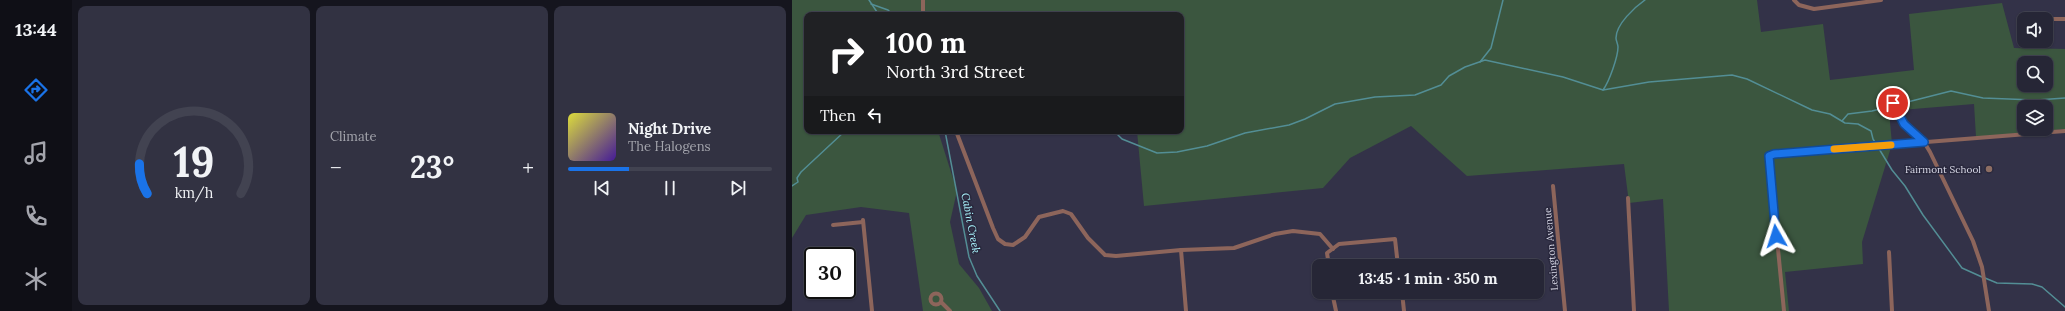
<!DOCTYPE html>
<meta charset="utf-8">
<style>
:root{--surface:#262636;--page:#323242;--text:#f1f3f6;--muted:#a4a5ad;--line:#424351;--accent:#1a73e8}
body{margin:0;font-family:Lora,serif;background:var(--page);color:var(--text);height:100vh;display:flex;flex-direction:column;font-size:15px;white-space:nowrap}
*{box-sizing:border-box;margin:0}
p{font-size:13px;color:var(--muted)}
.icon{flex:none;width:22px;height:22px;fill:none;stroke:currentColor;stroke-width:2;stroke-linecap:round;stroke-linejoin:round}
.map{position:relative;flex:1;overflow:hidden}
.side{display:flex;flex-direction:column;gap:6px;padding:6px;background:#15151e;width:720px}
.side>*{flex:none}
.top-card{position:absolute;left:12px;top:12px;width:380px;height:122px;border-radius:8px;box-shadow:0 1px 3px #0004,0 0 0 1px var(--line);background:#202124;color:#fff;overflow:hidden}
.fabs{position:absolute;left:1225px;top:12px;display:grid;gap:8px}
.fabs a{display:grid;place-items:center;width:36px;height:36px;border-radius:8px;background:var(--surface);box-shadow:0 1px 3px #0004,0 0 0 1px var(--line);font-size:20px}
.speed{position:absolute;left:12px;top:247px;display:flex;gap:8px;font-size:20px;font-weight:700;text-align:center}
.speed>*{display:grid;place-content:center;width:52px;height:52px;border-radius:50%;background:var(--surface);box-shadow:0 1px 3px #0004,0 0 0 1px var(--line);line-height:1}
.speed .limit{border:2px solid #111;border-radius:6px;background:#fff;color:#111}
.pin{position:absolute;display:grid;place-items:center;width:34px;height:34px;color:#fff;margin:-17px;border:2px solid #fff;border-radius:50%;box-shadow:0 1px 4px #0007}
.me{position:absolute;width:44px;margin:-22px;rotate:354deg;stroke-linejoin:round;filter:drop-shadow(0 0 3px #0008)}
.turn{display:flex;align-items:center;gap:14px;height:84px;padding:0 16px;font-size:18px}
.turn .icon{width:52px;height:52px;stroke-width:2.5}
.turn b{display:block;font-size:28px;line-height:34px}
.then{display:flex;align-items:center;height:38px;padding:0 16px;background:#0003;gap:8px;font-size:15px}
.big{font-size:30px;font-weight:800;line-height:1.1}
.side .widget{flex:1;display:flex;flex-direction:column;justify-content:center;gap:6px;min-width:0;padding:0 14px;border-radius:8px;background:var(--page)}
.side .dial{align-items:center;gap:0}
.dial svg{height:104px;overflow:visible;fill:none;stroke:var(--line);stroke-width:7;stroke-linecap:round;text-anchor:middle}
.dial text{fill:var(--text);stroke:none}
.song{display:flex;align-items:center;gap:12px}
.cover{width:48px;height:48px;border-radius:6px;background:linear-gradient(135deg,hsl(60 70% 55%),hsl(260 70% 35%))}
.played{height:4px;border-radius:2px;background:linear-gradient(90deg,var(--accent) 30%,var(--line) 30%)}
.keys{display:flex;justify-content:space-around;direction:ltr}
.heat{display:flex;justify-content:space-between;align-items:center;font-size:22px;direction:ltr}
.side .tiles{flex:1;display:grid;gap:6px;grid-template-columns:repeat(3,1fr)}
.trip{position:absolute;left:520px;top:259px;width:232px;height:40px;border-radius:8px;background:var(--surface);box-shadow:0 1px 3px #0004,0 0 0 1px var(--line);font-weight:800;line-height:40px;text-align:center}
main{display:flex;flex:1;min-height:0}
.menu{display:flex;flex-direction:column;width:72px;justify-content:space-around;align-items:center;background:#0f0f16;color:var(--muted)}
.menu .icon{width:28px;height:28px}
.menu .current{color:var(--accent)}
.menu b{font-size:18px;color:var(--text)}
.map>svg:first-child{display:block}
.green{fill:#3b563f;fill-rule:evenodd}
.lines{fill:none;stroke-linecap:round;stroke-linejoin:round}
.stream{stroke:#538e95;stroke-width:1.5}
.minor{stroke:#8d655b;stroke-width:4}
.route-casing{stroke:#114b97;stroke-width:10}
.route{stroke:#1a73e8;stroke-width:7}
.slow{stroke:#f59e0b;stroke-width:7}
.education-dot{fill:#8d6e63;stroke:#29283d;stroke-width:1.5}
.labels{text-anchor:middle;dominant-baseline:central;stroke-width:3;stroke-linejoin:round;paint-order:stroke}
.poi-label{font-size:10px;fill:#d7d7e5;stroke:#29283d;text-anchor:end}
.street-label{font-size:10px;fill:#d7d7e5;stroke:#29283d}
.water-label{font-size:11px;font-style:italic;fill:#a8f2fb;stroke:#29283d}
</style>
<main>
<nav class="menu">
<b>13:44</b>
<svg class="icon current" aria-label="directions" viewBox="0 0 24 24"><path d="M12 3l9 9-9 9-9-9zM9 14v-3h6M13 9l2 2-2 2"/></svg>
<svg class="icon" aria-label="music" viewBox="0 0 24 24"><path d="M9 18V5l10-2v13"/><circle cx="6" cy="18" r="3"/><circle cx="16" cy="16" r="3"/></svg>
<svg class="icon" aria-label="phone" viewBox="0 0 24 24"><path d="M5 4h4l2 5-3 2q2 4 5 5l2-3 5 2v4C11 20 4 13 5 4z"/></svg>
<svg class="icon" aria-label="climate" viewBox="0 0 24 24"><path d="M12 3v18M4 7l16 10M4 17L20 7"/></svg>
</nav>
<section class="side">
<div class="tiles">
<div class="widget dial"><svg viewBox="0 0 100 80">
<path d="M14 69A42 42 0 1 1 86 69"/>
<path d="M14 69A42 42 0 0 1 8 46" stroke="#1a73e8"/>
<text x="50" y="56" font-size="32" font-weight="700">19</text>
<text x="50" y="72" font-size="11">km/h</text>
</svg></div>
<div class="widget"><p>Climate</p>
<div class="heat"><a>−</a><b class="big">23°</b><a>+</a></div>
</div>
<div class="widget">
<div class="song"><i class="cover"></i><div><b>Night Drive</b><p>The Halogens</p></div></div>
<div class="played"></div>
<div class="keys"><svg class="icon" aria-label="previous" viewBox="0 0 24 24"><path d="M18 5L8 12l10 7zM5 5v14"/></svg><svg class="icon" aria-label="pause" viewBox="0 0 24 24"><path d="M8 5v14M16 5v14"/></svg><svg class="icon" aria-label="next" viewBox="0 0 24 24"><path d="M6 5l10 7-10 7zM19 5v14"/></svg></div>
</div>
</div>
</section>
<div class="map">
<svg width="1273" height="311" viewBox="0 0 1273 311">
<rect width="100%" height="100%" fill="#333248"/>
<path class="green" d="M0,0H965L969,32L1031,24L1038,80L1122,70L1117,14L1210,3L1222,48L1273,49V129L1184,137L1182,104L1097,111L1100,144L1070,242L1071,264L993,272L997,311H877L871,199L837,203L832,164L675,176L619,126L558,158L531,188L352,206L345,131H389V15H15V131H146L165,191L158,222L167,264L187,288L200,311H131L117,213L69,207L14,215L0,238ZM1232,63H1254V85H1232ZM1232,107H1254V129H1232Z"/>
<g class="lines">
<g class="stream">
<polyline points="77,0 87,15"/>
<polyline points="79,4 96,10 101,15"/>
<polyline points="688,62 699,48 711,0"/>
<path d="M811,90C817,82 826,57 826,47C826,44 824,41 824,38C824,24 843,7 853,0"/>
<polyline points="1050,121 1056,114 1080,111 1159,91 1191,98 1245,100 1273,98"/>
<polyline points="153,131 177,257 185,276 208,311"/>
<polyline points="322,131 330,139 365,153 385,152 415,146 453,133 497,125 513,119 543,104 583,97 623,95 649,85 657,76 673,67 693,60 771,77 811,90 857,82 940,75 955,79 1020,110 1038,114 1053,123 1066,124 1079,131 1081,139 1100,170 1113,186 1131,215 1170,268 1190,277"/>
<polyline points="0,186 6,182 5,178 9,172 53,131"/>
<polyline points="1193,278 1205,283 1240,284 1250,287 1273,307"/>
</g>
<g class="minor">
<polyline points="1002,0 1007,5 1022,9 1089,0"/>
<polyline points="131,15 131,0"/>
<polyline points="1254,19 1273,19"/>
<polyline points="1230,21 1232,20"/>
<polyline points="1101,103 1112,124 1132,142 1138,152 1181,241 1190,267 1197,311"/>
<polyline points="164,131 201,228 206,239 213,244 221,245 233,237 247,217 271,211 279,214 296,238 313,255 324,256 389,250 442,248 483,234 501,231 528,234 541,249"/>
<polyline points="761,186 773,311"/>
<polyline points="836,198 842,311"/>
<polyline points="71,220 80,311"/>
<polyline points="41,225 71,222"/>
<polyline points="389,250 394,311"/>
<polyline points="1097,252 1100,311"/>
<polyline points="537,266 535,253 547,244 603,239 606,266"/>
<polyline points="540,292 544,311"/>
<polyline points="610,292 612,311"/>
<circle cx="144" cy="299" r="5.5"/>
<polyline points="149,302 158,311"/>
<polyline points="992,311 977,156 982,154 1273,131"/>
</g>
</g>
<g class="lines">
<defs>
<polyline id="route" points="984,236 977,156 982,154 1132,142 1112,124 1101,103"/>
</defs>
<use href="#route" class="route-casing"/>
<use href="#route" class="route"/>
<polyline class="slow" points="1042,149 1099,145"/>
</g>
<circle class="education-dot" cx="1197" cy="169" r="4"/>
<g class="labels">
<g class="poi-label">
<text x="1189" y="169">Fairmont School</text>
</g>
<g class="street-label">
<text transform="translate(759 249) rotate(-95)">Lexington Avenue</text>
</g>
<g class="water-label">
<text transform="translate(179 223) rotate(79)">Cabin Creek</text>
</g>
</g>
</svg>
<div class="fabs">
<a><svg class="icon" aria-label="sound" viewBox="0 0 24 24"><path d="M4 9h4l5-4v14l-5-4H4zM17 9q2 3 0 6"/></svg></a>
<a><svg class="icon" aria-label="search" viewBox="0 0 24 24"><circle cx="10" cy="10" r="6"/><path d="M15 15l6 6"/></svg></a>
<a><svg class="icon" aria-label="layers" viewBox="0 0 24 24"><path d="M12 4l9 5-9 5-9-5zM3 14l9 5 9-5"/></svg></a>
</div>
<div class="speed"><div class="limit">30</div></div>
<div class="pin" style="left:1101px;top:103px;background:#d93025"><svg class="icon" aria-label="arrive" viewBox="0 0 24 24"><path d="M6 21V4h12l-3 4 3 4H6"/></svg></div>
<svg class="me" style="left:984px;top:236px" viewBox="-20 -20 40 40"><path d="M0-17L14 15 0 8-14 15z" fill="#1a73e8" stroke="#fff" stroke-width="4"/></svg>
<div class="trip">13:45 · 1 min · 350 m</div>
<div class="top-card">
<div class="turn"><svg class="icon" aria-label="right" viewBox="0 0 24 24"><path d="M7 20v-9h11M14 6l5 5-5 5"/></svg><div><b>100 m</b>North 3rd Street</div></div>
<div class="then">Then<svg class="icon" aria-label="left" viewBox="0 0 24 24"><path d="M17 20v-9H6M10 6l-5 5 5 5"/></svg></div>
</div>
</div>
</main>
